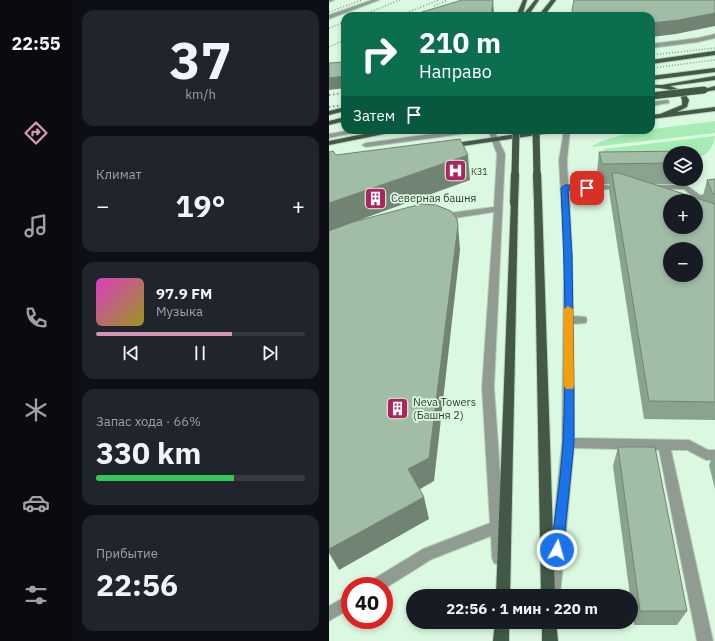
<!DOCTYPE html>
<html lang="ru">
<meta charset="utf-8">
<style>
:root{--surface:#171b24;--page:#20242c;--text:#f1f3f6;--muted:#9ea1a6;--line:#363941;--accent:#d395b3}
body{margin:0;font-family:"IBM Plex Sans",sans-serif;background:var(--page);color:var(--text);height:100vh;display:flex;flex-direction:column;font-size:15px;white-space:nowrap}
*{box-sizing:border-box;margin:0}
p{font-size:13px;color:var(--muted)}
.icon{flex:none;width:22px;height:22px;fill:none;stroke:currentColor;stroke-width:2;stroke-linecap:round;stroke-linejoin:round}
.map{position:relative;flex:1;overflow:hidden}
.side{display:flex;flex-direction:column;gap:10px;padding:10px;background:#0d0f14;width:257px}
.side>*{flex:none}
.banner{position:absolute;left:12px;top:12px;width:314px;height:122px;border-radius:12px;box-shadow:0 2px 6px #0003;background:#0b6e4f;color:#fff;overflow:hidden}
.buttons{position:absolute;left:334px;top:146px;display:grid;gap:8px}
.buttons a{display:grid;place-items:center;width:40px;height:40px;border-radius:50%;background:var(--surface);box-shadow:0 2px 6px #0003;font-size:20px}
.speed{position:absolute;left:12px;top:577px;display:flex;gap:8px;font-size:20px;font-weight:700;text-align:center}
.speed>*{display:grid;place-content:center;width:52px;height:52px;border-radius:50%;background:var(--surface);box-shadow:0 2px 6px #0003;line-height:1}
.speed .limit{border:6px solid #d22;background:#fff;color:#111}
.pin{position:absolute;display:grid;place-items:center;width:34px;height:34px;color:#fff;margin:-17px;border-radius:8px;box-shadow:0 2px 6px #0006}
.me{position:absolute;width:44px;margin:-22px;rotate:6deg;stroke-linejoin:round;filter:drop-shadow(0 0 3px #0008)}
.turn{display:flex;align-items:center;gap:14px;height:84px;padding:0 12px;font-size:18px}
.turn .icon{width:52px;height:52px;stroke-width:2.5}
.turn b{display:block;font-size:28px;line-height:34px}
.then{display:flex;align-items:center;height:38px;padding:0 12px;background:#0003;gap:8px;font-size:15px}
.big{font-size:30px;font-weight:700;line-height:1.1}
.side .card{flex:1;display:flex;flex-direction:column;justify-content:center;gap:6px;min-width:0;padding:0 14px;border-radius:12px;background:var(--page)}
.side .dial{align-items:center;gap:0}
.dial b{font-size:52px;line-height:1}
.song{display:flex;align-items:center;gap:12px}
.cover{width:48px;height:48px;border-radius:6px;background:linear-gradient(135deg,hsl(310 70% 55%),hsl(60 70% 35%))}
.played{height:4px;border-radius:2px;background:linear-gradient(90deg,var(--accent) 65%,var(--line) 65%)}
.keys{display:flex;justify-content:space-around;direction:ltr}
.heat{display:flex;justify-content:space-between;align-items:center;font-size:22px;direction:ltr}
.charge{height:6px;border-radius:3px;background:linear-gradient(90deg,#34c759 66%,var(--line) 0)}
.trip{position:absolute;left:77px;top:589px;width:232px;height:40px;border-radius:20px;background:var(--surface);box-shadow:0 2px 6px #0003;font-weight:700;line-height:40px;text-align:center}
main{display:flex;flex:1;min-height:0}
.tab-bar{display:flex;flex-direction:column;width:72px;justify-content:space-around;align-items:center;background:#090b0e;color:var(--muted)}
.tab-bar .icon{width:28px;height:28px}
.tab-bar .active{color:var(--accent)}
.tab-bar b{font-size:18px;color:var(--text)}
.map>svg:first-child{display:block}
.green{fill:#a7ecb4}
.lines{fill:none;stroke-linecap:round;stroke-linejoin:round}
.minor-casing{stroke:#b9d2bd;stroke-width:2}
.major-casing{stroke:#b9d2bd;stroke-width:2}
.minor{fill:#909c92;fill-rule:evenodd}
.major{fill:#435847;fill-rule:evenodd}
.rail-far1{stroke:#889c8b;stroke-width:1.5;stroke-dasharray:1 2;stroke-linecap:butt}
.rail{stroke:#889c8b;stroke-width:2;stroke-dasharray:1.5 2.5;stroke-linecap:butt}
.major-bridge-far1-casing{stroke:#b9d2bd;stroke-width:8;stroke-linecap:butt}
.major-bridge-casing{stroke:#b9d2bd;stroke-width:10;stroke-linecap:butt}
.major-bridge-far1{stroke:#435847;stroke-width:7}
.major-bridge{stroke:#435847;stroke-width:8}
.wall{fill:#8aa38f}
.shaded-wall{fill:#718474}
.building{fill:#a1bda6;stroke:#718474;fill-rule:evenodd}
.route{fill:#1a73e8;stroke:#114b97}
.slow{fill:#f59e0b}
.labels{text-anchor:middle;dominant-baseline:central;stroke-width:3.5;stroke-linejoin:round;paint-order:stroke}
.far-poi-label{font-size:9px;fill:#2f3a31;stroke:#dbf8e0;text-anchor:start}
.poi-label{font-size:11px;fill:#2f3a31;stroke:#dbf8e0;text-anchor:start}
</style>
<main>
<nav class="tab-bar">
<b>22:55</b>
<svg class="icon active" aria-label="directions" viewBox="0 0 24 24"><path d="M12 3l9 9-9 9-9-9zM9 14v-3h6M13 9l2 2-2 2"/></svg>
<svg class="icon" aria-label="music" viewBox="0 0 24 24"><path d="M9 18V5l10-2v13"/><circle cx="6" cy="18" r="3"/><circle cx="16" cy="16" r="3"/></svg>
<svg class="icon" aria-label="phone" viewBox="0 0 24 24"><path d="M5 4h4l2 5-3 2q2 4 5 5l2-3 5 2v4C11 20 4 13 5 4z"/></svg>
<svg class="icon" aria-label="climate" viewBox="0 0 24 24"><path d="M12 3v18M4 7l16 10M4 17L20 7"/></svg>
<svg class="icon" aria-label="car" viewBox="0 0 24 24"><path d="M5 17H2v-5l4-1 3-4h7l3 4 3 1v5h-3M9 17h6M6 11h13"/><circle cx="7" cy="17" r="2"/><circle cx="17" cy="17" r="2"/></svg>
<svg class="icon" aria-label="filters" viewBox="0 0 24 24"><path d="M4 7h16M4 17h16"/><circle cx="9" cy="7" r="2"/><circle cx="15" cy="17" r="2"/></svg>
</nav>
<section class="side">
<div class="card dial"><b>37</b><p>km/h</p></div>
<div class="card"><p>Климат</p>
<div class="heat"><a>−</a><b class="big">19°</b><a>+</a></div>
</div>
<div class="card">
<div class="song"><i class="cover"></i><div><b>97.9 FM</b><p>Музыка</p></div></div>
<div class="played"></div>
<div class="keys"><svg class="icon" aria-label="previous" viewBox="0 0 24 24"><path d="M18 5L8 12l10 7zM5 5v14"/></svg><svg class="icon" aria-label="pause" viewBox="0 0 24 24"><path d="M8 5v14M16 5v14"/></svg><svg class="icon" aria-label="next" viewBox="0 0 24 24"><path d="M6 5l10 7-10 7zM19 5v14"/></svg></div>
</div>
<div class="card"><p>Запас хода · 66%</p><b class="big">330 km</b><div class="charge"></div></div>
<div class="card"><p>Прибытие</p><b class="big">22:56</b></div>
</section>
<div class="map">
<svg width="386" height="641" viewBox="0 0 386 641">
<rect width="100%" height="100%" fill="#dbf8e0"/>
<g class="green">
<path d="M386,121V133L263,147C279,132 360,125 386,121Z"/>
<path d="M386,136C385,146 378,157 367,157V153L273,155L275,149Z"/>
</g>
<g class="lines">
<defs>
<g id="minor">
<polygon points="0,0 5,0 0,2"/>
<polygon points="43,0 50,0 0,19 0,15"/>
<polygon points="386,34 386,38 369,42 322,48 322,44 369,38"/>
<polygon points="338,100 340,101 340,103 322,106 322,102"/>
<polygon points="132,130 150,130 147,132 37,147 33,145 37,143"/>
<polygon points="159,130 165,130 176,154 165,387 177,558 175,563 170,565 165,563 163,558 162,536 103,559 55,589 55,586 39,586 41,581 94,549 161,523 153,387 165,212 113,220 109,217 113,214 165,207 168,154"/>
<polygon points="235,130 241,130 238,160 239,186 294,185 298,187 294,189 240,190 243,255 244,316 257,317 258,320 257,323 244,324 245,438 360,440 379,450 386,450 386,460 377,460 358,450 342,450 384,641 368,641 330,450 245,448 231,596 217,596 233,443 235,255 230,160"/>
<polygon points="17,131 20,133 19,134 0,138 0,134"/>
<polygon points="319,185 357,185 371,195 386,195 386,199 366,199 355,189 322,189 318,187"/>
<polygon points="21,594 21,609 0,621 0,606"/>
</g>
<g id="major">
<polygon points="194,0 198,0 193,16 187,16"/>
<polygon points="206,0 210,0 199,16 193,16"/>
<polygon points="222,0 227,0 215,16 209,16"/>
<polygon points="386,51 386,55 322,64 322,60"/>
<polygon points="386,68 386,72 322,80 322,76"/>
<path d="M386,76V80L341,86L354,91L360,100L358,107L348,112L386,107V111L322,119V115L331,114L353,105C356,88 333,89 322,87V85H333Z"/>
<polygon points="386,86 386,90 375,92 372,90"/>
<polygon points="16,107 16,111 0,115 0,111"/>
<polygon points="16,117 16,121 0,125 0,121"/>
<polygon points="55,130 68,130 65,132 0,145 0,141"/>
<polygon points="214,130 231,130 228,132 120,148 116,146 120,144"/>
<polygon points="206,200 209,200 213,202 226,596 212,596 205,202"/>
<polygon points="182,201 185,201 189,203 181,596 167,596"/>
<polygon points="166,622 180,622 180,641 164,641"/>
<polygon points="213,622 227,622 229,641 213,641"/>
</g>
</defs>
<use href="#minor" class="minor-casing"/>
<use href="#major" class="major-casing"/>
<use href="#minor" class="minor"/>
<use href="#major" class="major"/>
<g class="rail-far1">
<polyline points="105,6 118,0"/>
<polyline points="0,12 33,0"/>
<polyline points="31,16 71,0"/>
<polyline points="69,16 110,0"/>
<polyline points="0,28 16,22"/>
<polyline points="0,47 16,40"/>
<polyline points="322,55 386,48"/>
<polyline points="322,68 386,60"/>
</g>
<g class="rail">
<polyline points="0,95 16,93"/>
<polyline points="0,107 16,105"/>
</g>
<defs>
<g id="major-bridge-far1">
<polyline points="322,96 375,90"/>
<polyline points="207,130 208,175"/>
<polyline points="186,175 187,130"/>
</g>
<g id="major-bridge">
<polyline points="208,174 209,202"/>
<polyline points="185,203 186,174"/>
</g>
</defs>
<use href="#major-bridge-far1" class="major-bridge-far1-casing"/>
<use href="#major-bridge" class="major-bridge-casing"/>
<use href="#major-bridge-far1" class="major-bridge-far1"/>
<use href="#major-bridge" class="major-bridge"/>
</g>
<g class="wall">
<polygon points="270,152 341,153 341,179 365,179 363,184 323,184 373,200 378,180 386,179 386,420 315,419 280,191 281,184 271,184 268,172"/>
<polygon points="289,447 358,611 348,625 305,625 302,603 302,596 301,596 284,466"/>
<polygon points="386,451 386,489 380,465"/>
</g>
<g class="shaded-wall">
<polygon points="164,0 165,13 165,16 162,16"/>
<polygon points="386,13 386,26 347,34 322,37 322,23"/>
<polygon points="16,76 16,88 0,90 0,78"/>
<polygon points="139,155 141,180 0,231 0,203"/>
<polygon points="129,225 131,250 105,481 86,492 79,469"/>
<polygon points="95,497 100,519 10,570 0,553 0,549"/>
</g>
<g class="building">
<polygon points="133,0 164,0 162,16 80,16"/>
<polygon points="245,0 386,0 386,13 350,20 322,23 322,16 244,16 243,10"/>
<polygon points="15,58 16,58 16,76 0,78 0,63 16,62"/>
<polygon points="131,139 139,155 0,203 0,152 4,151 7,155"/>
<polygon points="363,151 364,153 341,153 341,163 273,164 270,152"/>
<path d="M283,173H290L386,204V402L320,401ZM341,201H367V227H341ZM341,249H367V275H341Z"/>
<polygon points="386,179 386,194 384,194 378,180"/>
<polygon points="92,204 107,205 122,211 128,219 129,225 100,458 79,469 95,497 0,549 0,231 24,222"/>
<polygon points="289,447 326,447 358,611 311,611"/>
</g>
<path class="route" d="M258,185L262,188L261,189L239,190L243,255L245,393V443L234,550L233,555L228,556L224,555L222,550C226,514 232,478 234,442C238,357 236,272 232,188L236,185Z"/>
<polygon class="slow" points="239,306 244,309 245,386 244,389 237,389 235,386 235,309"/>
<defs>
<symbol id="hospital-square" viewBox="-11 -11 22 22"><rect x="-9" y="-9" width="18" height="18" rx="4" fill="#af2361" stroke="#dbf8e0"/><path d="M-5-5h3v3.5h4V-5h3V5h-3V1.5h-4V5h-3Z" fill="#fff"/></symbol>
<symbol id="building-square" viewBox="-11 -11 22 22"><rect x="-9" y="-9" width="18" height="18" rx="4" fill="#af2361" stroke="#dbf8e0"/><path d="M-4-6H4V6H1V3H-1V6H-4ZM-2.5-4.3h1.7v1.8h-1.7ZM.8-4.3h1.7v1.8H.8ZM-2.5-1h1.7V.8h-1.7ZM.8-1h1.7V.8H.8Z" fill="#fff"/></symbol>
</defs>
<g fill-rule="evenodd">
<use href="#hospital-square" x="114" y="158" width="25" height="25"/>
<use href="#building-square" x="34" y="186" width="25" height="25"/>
<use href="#building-square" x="56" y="396" width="25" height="25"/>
</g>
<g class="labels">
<g class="far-poi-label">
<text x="142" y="171">К31</text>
</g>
<g class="poi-label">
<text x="62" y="198">Северная башня</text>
<text x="84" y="402">Neva Towers<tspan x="84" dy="13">(Башня 2)</tspan></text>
</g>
</g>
</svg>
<div class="buttons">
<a><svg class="icon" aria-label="layers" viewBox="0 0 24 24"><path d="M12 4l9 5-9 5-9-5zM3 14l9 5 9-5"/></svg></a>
<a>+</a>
<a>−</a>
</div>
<div class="speed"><div class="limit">40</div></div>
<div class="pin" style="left:258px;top:188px;background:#d93025"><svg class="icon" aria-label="arrive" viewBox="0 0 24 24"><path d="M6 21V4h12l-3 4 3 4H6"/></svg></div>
<svg class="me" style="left:228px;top:550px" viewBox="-20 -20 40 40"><circle r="17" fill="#1a73e8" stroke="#fff" stroke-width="3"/><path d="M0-11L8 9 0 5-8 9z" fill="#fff"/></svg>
<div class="trip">22:56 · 1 мин · 220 m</div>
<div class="banner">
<div class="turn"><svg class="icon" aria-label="right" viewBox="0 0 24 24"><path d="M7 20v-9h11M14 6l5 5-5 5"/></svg><div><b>210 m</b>Направо</div></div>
<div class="then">Затем<svg class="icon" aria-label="arrive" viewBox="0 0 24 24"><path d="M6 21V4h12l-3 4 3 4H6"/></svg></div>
</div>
</div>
</main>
